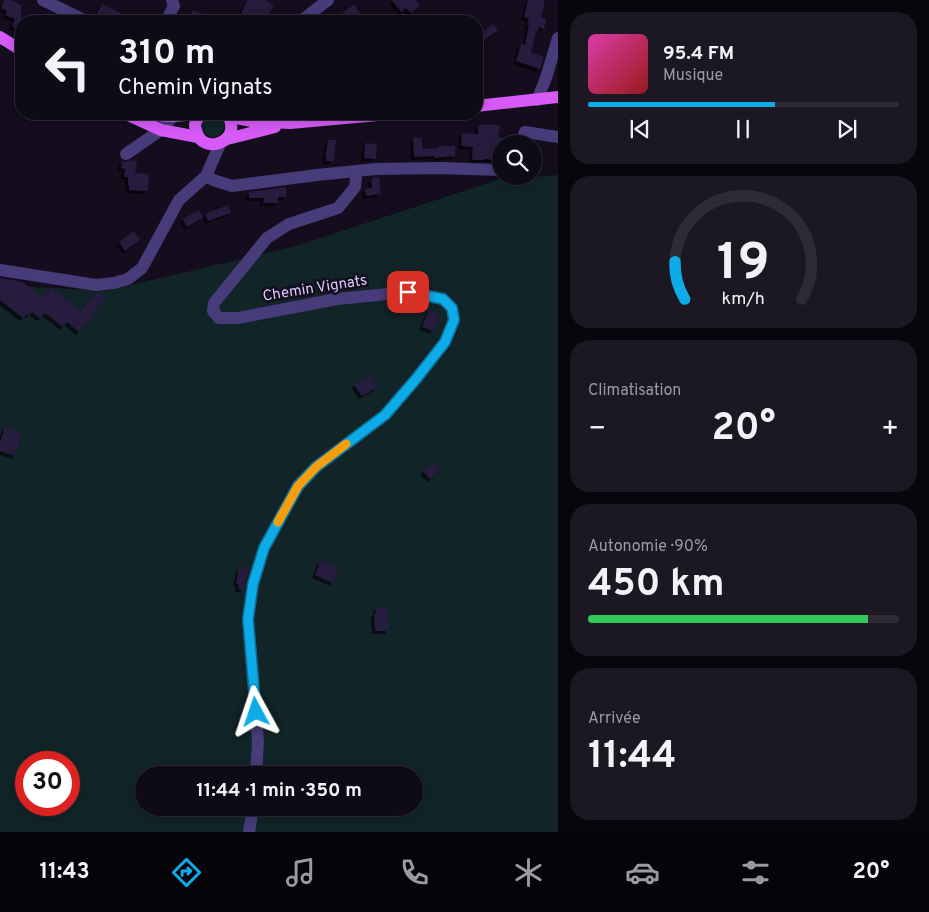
<!DOCTYPE html>
<html lang="fr">
<meta charset="utf-8">
<style>
:root{--surface:#0e0a16;--page:#1c1823;--text:#f1f3f6;--muted:#9b9aa1;--line:#2e2b35;--accent:#0dace8}
body{margin:0;font-family:Overpass,sans-serif;background:var(--page);color:var(--text);height:100vh;display:flex;flex-direction:column;font-size:19px;white-space:nowrap}
*{box-sizing:border-box;margin:0}
p{font-size:16px;color:var(--muted)}
.icon{flex:none;width:28px;height:28px;fill:none;stroke:currentColor;stroke-width:2;stroke-linecap:round;stroke-linejoin:round}
.map{position:relative;flex:1;overflow:hidden}
.panel{display:flex;flex-direction:column;gap:12px;padding:12px;background:#08060c;width:371px}
.panel>*{flex:none}
.banner{position:absolute;left:15px;top:15px;width:468px;height:105px;border-radius:20px;box-shadow:0 2px 12px #0003,0 0 0 1px var(--line);background:#0e0a16;color:var(--text);overflow:hidden}
.buttons{position:absolute;left:492px;top:135px;display:grid;gap:10px}
.buttons a{display:grid;place-items:center;width:50px;height:50px;border-radius:50%;background:var(--surface);box-shadow:0 2px 12px #0003,0 0 0 1px var(--line);font-size:25px}
.speed{position:absolute;left:15px;top:751px;display:flex;gap:10px;font-size:25px;font-weight:700;text-align:center}
.speed>*{display:grid;place-content:center;width:65px;height:65px;border-radius:50%;background:var(--surface);box-shadow:0 2px 12px #0003,0 0 0 1px var(--line);line-height:1}
.speed .limit{border:8px solid #d22;background:#fff;color:#111}
.pin{position:absolute;display:grid;place-items:center;width:42px;height:42px;color:#fff;margin:-21px;border-radius:10px;box-shadow:0 2px 8px #0006}
.me{position:absolute;width:55px;margin:-28px;rotate:355deg;stroke-linejoin:round;filter:drop-shadow(0 0 4px #0008)}
.turn{display:flex;align-items:center;gap:18px;height:105px;padding:0 20px;font-size:22px}
.turn .icon{width:65px;height:65px;stroke-width:2.5}
.turn b{display:block;font-size:35px;line-height:42px}
.big{font-size:38px;font-weight:700;line-height:1.1}
.panel .widget{flex:1;display:flex;flex-direction:column;justify-content:center;gap:8px;min-width:0;padding:0 18px;border-radius:20px;background:var(--page)}
.panel .dial{align-items:center;gap:0}
.dial svg{height:130px;overflow:visible;fill:none;stroke:var(--line);stroke-width:7;stroke-linecap:round;text-anchor:middle}
.dial text{fill:var(--text);stroke:none}
.song{display:flex;align-items:center;gap:15px}
.cover{width:60px;height:60px;border-radius:8px;background:linear-gradient(135deg,hsl(320 70% 55%),hsl(0 70% 35%))}
.played{height:5px;border-radius:2px;background:linear-gradient(90deg,var(--accent) 60%,var(--line) 60%)}
.keys{display:flex;justify-content:space-around;direction:ltr}
.heat{display:flex;justify-content:space-between;align-items:center;font-size:28px;direction:ltr}
.charge{height:8px;border-radius:4px;background:linear-gradient(90deg,#34c759 90%,var(--line) 0)}
.trip{position:absolute;left:135px;top:766px;width:288px;height:50px;border-radius:25px;background:var(--surface);box-shadow:0 2px 12px #0003,0 0 0 1px var(--line);font-weight:700;line-height:50px;text-align:center}
.tab-bar{display:flex;height:80px;justify-content:space-around;align-items:center;background:#060409;color:var(--muted)}
.tab-bar .icon{width:35px;height:35px}
.tab-bar .on{color:var(--accent)}
.tab-bar b{font-size:22px;color:var(--text)}
main{display:flex;flex:1;min-height:0}
.map>svg:first-child{display:block}
.green{fill:#112427;fill-rule:evenodd}
.building{fill:#281a3e;filter:url(#shadow)}
.lines{fill:none;stroke-linecap:round;stroke-linejoin:round}
.minor{stroke:#483b7a;stroke-width:12}
.major{stroke:#d65af6;stroke-width:12}
.route-casing{stroke:#087097;stroke-width:12}
.route{stroke:#0dace8;stroke-width:9}
.slow{stroke:#f59e0b;stroke-width:9}
.labels{text-anchor:middle;dominant-baseline:central;stroke-width:5;stroke-linejoin:round;paint-order:stroke}
.street-label{font-size:15px;fill:#dacdfc;stroke:#130d1e}
</style>
<main>
<div class="map">
<svg width="558" height="832" viewBox="0 0 558 832">
<defs>
<filter id="shadow"><feDropShadow dx="-3" dy="3" stdDeviation="0" flood-color="#0009"/></filter>
</defs>
<rect width="100%" height="100%" fill="#130d1e"/>
<g class="green">
<circle cx="213" cy="126" r="11"/>
<path d="M558,175V832H0V285L106,291L296,246L497,180ZM26,762H69V805H26ZM144,775H414V808H144Z"/>
</g>
<g class="building">
<polygon points="5,0 11,0 21,5 21,31 12,26 15,19 5,15 7,11 1,8"/>
<polygon points="248,0 265,0 274,5 265,21 247,21 249,17 241,13"/>
<polygon points="392,0 416,0 420,6 411,13 406,8 401,12"/>
<polygon points="528,0 545,0 541,18 546,19 544,29 539,27 538,31 536,31 531,53 544,57 540,69 516,61 521,44 525,45 529,25 527,25 529,18 524,17"/>
<polygon points="102,4 122,14 119,21 109,21 96,15"/>
<polygon points="354,4 362,16 355,21 332,21"/>
<polygon points="193,10 222,21 188,21"/>
<polygon points="493,24 498,30 476,46 476,37"/>
<polygon points="478,125 500,125 498,137 501,137 501,160 484,159 484,160 472,160 473,147 461,146 462,133 478,134"/>
<polygon points="413,138 422,138 422,149 439,148 439,146 455,146 455,156 434,158 434,156 414,157"/>
<polygon points="328,140 336,140 334,161 326,161 327,157 325,157"/>
<polygon points="365,143 377,144 376,159 364,158"/>
<polygon points="131,160 137,161 135,173 149,174 148,191 129,190 129,185 128,185 128,177 124,177 125,169 121,168 122,161 126,162"/>
<polygon points="374,177 379,177 381,194 366,196 365,189 372,188 371,180"/>
<polygon points="286,187 286,197 278,197 278,203 263,203 264,198 249,198 249,192"/>
<polygon points="228,205 231,213 208,221 205,214"/>
<polygon points="199,210 203,218 187,227 183,219"/>
<polygon points="134,231 140,240 125,251 119,242"/>
<polygon points="0,278 23,282 42,298 52,287 80,312 96,293 100,293 106,297 89,319 90,320 79,332 67,322 63,327 45,313 40,318 32,312 29,315 27,314 23,318 0,300"/>
<polygon points="429,310 440,315 433,331 422,327"/>
<polygon points="371,375 378,387 362,396 354,385"/>
<polygon points="5,427 22,433 15,456 0,451 0,442"/>
<polygon points="434,463 440,471 430,479 423,471"/>
<polygon points="321,560 339,568 333,583 315,575"/>
<polygon points="239,568 249,570 244,590 238,589 239,584 236,583"/>
<polygon points="386,607 386,612 388,612 389,631 375,631 374,614 376,613 376,608"/>
</g>
<g class="lines">
<g class="minor">
<polyline points="43,0 86,21"/>
<polyline points="166,21 174,6 172,0"/>
<polyline points="301,21 328,0"/>
<polyline points="537,100 546,78 558,38"/>
<polyline points="520,144 525,132 558,137"/>
<polyline points="126,154 161,130 173,116"/>
<polyline points="206,176 213,180 232,186 317,175 376,169 440,168 501,170"/>
<polyline points="0,270 96,285 114,283 128,279 142,268 179,200 206,176 220,144"/>
<polyline points="256,775 258,742 248,619 253,584 264,548 298,486 316,467 385,415 416,379 445,342 454,320 452,308 443,299 408,292 337,299 238,318 219,318 213,311 214,303 267,238 289,224 338,208 355,187 356,179 355,172"/>
<polyline points="249,832 253,808"/>
</g>
<g class="major">
<polyline points="0,37 21,50"/>
<polyline points="476,106 558,97"/>
<polyline points="126,114 161,130 198,137"/>
<polyline points="131,114 173,116 199,114"/>
<path d="M200,114C199,117 195,122 195,125C195,128 196,130 197,133C203,153 235,144 231,124C230,119 230,117 226,114"/>
<polyline points="230,117 252,121 290,123 389,114"/>
<polyline points="227,139 275,127"/>
</g>
</g>
<g class="lines">
<defs>
<polyline id="route" points="256,712 248,619 253,584 264,548 298,486 316,467 385,415 416,379 445,342 454,320 452,308 443,299 408,292"/>
</defs>
<use href="#route" class="route-casing"/>
<use href="#route" class="route"/>
<polyline class="slow" points="278,522 298,486 316,467 346,444"/>
</g>
<g class="labels">
<g class="street-label">
<text transform="translate(315 289) rotate(-9)">Chemin Vignats</text>
</g>
</g>
</svg>
<div class="buttons">
<a><svg class="icon" aria-label="search" viewBox="0 0 24 24"><circle cx="10" cy="10" r="6"/><path d="M15 15l6 6"/></svg></a>
</div>
<div class="speed"><div class="limit">30</div></div>
<div class="pin" style="left:408px;top:292px;background:#d93025"><svg class="icon" aria-label="arrive" viewBox="0 0 24 24"><path d="M6 21V4h12l-3 4 3 4H6"/></svg></div>
<svg class="me" style="left:256px;top:712px" viewBox="-20 -20 40 40"><path d="M0-17L14 15 0 8-14 15z" fill="#0dace8" stroke="#fff" stroke-width="4"/></svg>
<div class="trip">11:44 · 1 min · 350 m</div>
<div class="banner">
<div class="turn"><svg class="icon" aria-label="left" viewBox="0 0 24 24"><path d="M17 20v-9H6M10 6l-5 5 5 5"/></svg><div><b>310 m</b>Chemin Vignats</div></div>
</div>
</div>
<section class="panel">
<div class="widget">
<div class="song"><i class="cover"></i><div><b>95.4 FM</b><p>Musique</p></div></div>
<div class="played"></div>
<div class="keys"><svg class="icon" aria-label="previous" viewBox="0 0 24 24"><path d="M18 5L8 12l10 7zM5 5v14"/></svg><svg class="icon" aria-label="pause" viewBox="0 0 24 24"><path d="M8 5v14M16 5v14"/></svg><svg class="icon" aria-label="next" viewBox="0 0 24 24"><path d="M6 5l10 7-10 7zM19 5v14"/></svg></div>
</div>
<div class="widget dial"><svg viewBox="0 0 100 80">
<path d="M14 69A42 42 0 1 1 86 69"/>
<path d="M14 69A42 42 0 0 1 8 46" stroke="#0dace8"/>
<text x="50" y="56" font-size="32" font-weight="700">19</text>
<text x="50" y="72" font-size="11">km/h</text>
</svg></div>
<div class="widget"><p>Climatisation</p>
<div class="heat"><a>−</a><b class="big">20°</b><a>+</a></div>
</div>
<div class="widget"><p>Autonomie · 90%</p><b class="big">450 km</b><div class="charge"></div></div>
<div class="widget"><p>Arrivée</p><b class="big">11:44</b></div>
</section>
</main>
<nav class="tab-bar">
<b>11:43</b>
<svg class="icon on" aria-label="directions" viewBox="0 0 24 24"><path d="M12 3l9 9-9 9-9-9zM9 14v-3h6M13 9l2 2-2 2"/></svg>
<svg class="icon" aria-label="music" viewBox="0 0 24 24"><path d="M9 18V5l10-2v13"/><circle cx="6" cy="18" r="3"/><circle cx="16" cy="16" r="3"/></svg>
<svg class="icon" aria-label="phone" viewBox="0 0 24 24"><path d="M5 4h4l2 5-3 2q2 4 5 5l2-3 5 2v4C11 20 4 13 5 4z"/></svg>
<svg class="icon" aria-label="climate" viewBox="0 0 24 24"><path d="M12 3v18M4 7l16 10M4 17L20 7"/></svg>
<svg class="icon" aria-label="car" viewBox="0 0 24 24"><path d="M5 17H2v-5l4-1 3-4h7l3 4 3 1v5h-3M9 17h6M6 11h13"/><circle cx="7" cy="17" r="2"/><circle cx="17" cy="17" r="2"/></svg>
<svg class="icon" aria-label="filters" viewBox="0 0 24 24"><path d="M4 7h16M4 17h16"/><circle cx="9" cy="7" r="2"/><circle cx="15" cy="17" r="2"/></svg>
<b>20°</b>
</nav>
